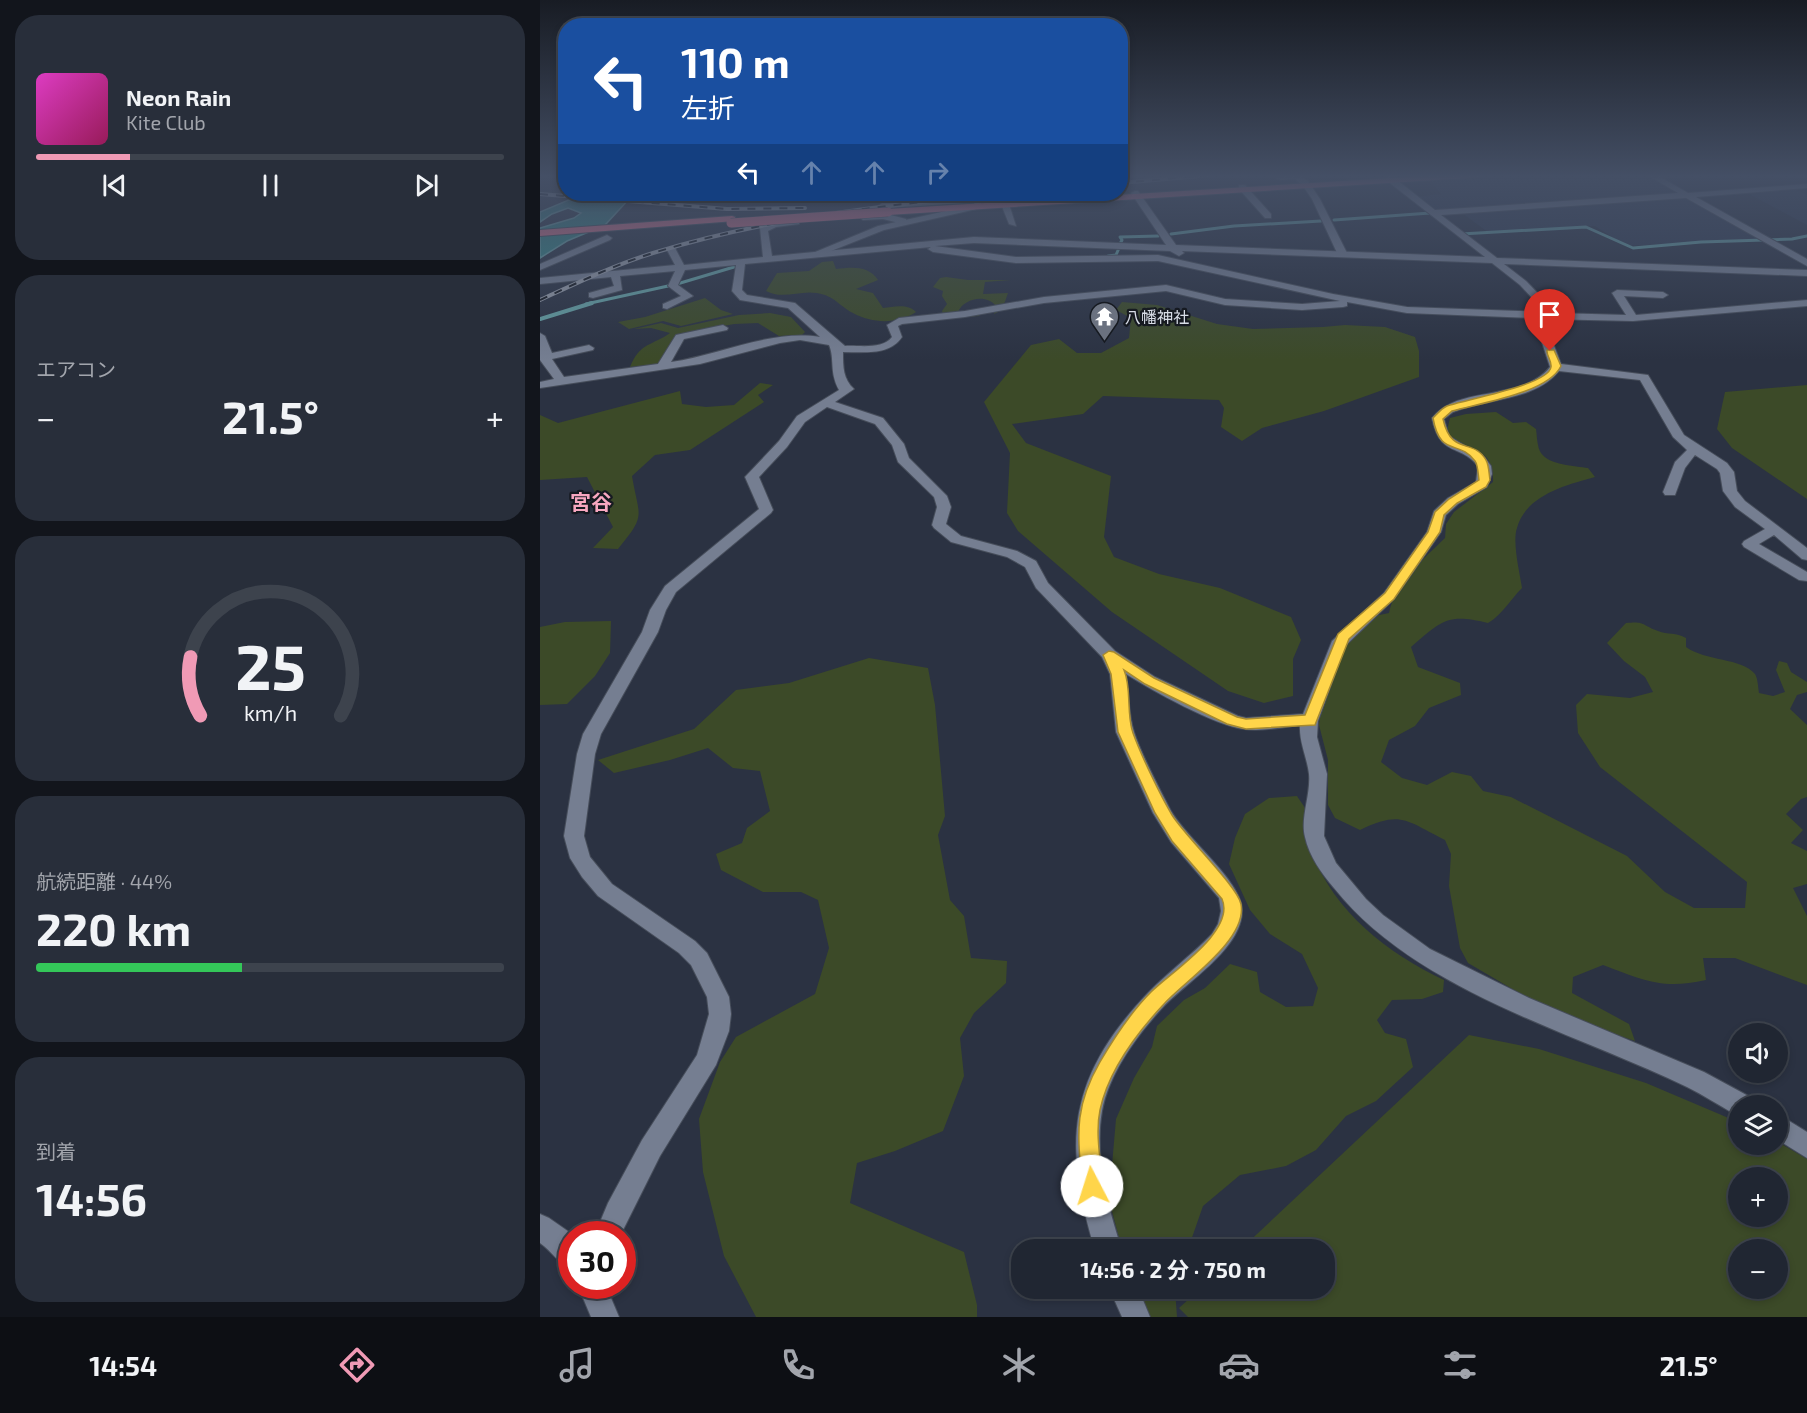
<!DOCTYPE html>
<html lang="ja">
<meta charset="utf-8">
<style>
:root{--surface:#202632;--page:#282e3a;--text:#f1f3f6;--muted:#a2a5ac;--line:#3d434d;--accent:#f09ab5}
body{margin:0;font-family:"Exo 2","Noto Sans JP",sans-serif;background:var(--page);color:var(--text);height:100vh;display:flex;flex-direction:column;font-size:22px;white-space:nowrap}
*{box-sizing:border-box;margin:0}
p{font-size:20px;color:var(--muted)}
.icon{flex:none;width:33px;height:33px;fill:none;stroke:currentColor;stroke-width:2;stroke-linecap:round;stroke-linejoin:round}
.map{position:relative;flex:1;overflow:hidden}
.sheet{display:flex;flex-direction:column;gap:15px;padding:15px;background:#12151c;width:540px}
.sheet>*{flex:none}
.guide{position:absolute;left:18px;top:18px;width:570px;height:183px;border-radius:24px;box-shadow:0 3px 9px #0003,0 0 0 2px var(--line);background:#1a4fa0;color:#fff;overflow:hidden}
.fabs{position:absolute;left:1188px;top:1023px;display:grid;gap:12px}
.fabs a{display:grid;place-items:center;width:60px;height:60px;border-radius:50%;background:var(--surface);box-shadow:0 3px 9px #0003,0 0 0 2px var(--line);font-size:30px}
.speed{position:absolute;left:18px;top:1221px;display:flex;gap:12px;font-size:30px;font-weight:700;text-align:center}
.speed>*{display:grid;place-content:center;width:78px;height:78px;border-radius:50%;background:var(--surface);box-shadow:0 3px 9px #0003,0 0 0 2px var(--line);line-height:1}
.speed .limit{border:9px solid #d22;background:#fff;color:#111}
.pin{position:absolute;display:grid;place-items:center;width:51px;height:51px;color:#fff;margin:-62px -26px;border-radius:50% 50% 50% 0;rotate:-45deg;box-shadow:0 0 6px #0007}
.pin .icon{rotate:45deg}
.me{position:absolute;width:66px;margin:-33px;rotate:355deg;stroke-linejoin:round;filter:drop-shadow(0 0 4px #0008)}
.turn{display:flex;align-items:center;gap:21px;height:126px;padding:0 24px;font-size:27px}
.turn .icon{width:78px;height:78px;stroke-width:2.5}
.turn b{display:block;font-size:42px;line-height:51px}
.lanes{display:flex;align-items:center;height:57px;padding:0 24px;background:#0003;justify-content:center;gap:30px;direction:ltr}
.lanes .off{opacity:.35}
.big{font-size:45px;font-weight:700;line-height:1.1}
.sheet .card{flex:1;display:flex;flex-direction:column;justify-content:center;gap:9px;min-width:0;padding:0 21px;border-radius:24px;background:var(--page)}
.sheet .dial{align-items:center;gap:0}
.dial svg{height:156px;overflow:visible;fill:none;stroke:var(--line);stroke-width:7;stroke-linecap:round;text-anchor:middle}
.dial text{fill:var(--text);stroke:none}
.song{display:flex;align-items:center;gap:18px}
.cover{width:72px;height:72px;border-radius:9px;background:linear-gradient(135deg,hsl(310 70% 55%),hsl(330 70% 35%))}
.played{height:6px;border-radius:3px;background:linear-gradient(90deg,var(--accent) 20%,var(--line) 20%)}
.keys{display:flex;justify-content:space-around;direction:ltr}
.heat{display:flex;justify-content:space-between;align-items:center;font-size:33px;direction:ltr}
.charge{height:9px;border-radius:4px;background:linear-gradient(90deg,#34c759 44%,var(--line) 0)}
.trip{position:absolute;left:471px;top:1239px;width:324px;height:60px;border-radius:24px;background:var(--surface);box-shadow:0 3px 9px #0003,0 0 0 2px var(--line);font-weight:700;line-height:60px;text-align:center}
.dock{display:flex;height:96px;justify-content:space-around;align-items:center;background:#0d0f14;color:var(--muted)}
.dock .icon{width:42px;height:42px}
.dock .selected{color:var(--accent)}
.dock b{font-size:27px;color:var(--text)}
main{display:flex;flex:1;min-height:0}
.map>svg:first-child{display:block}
.built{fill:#303a50}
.green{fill:#3c4a28;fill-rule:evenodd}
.water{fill:#338485;stroke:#649fa2;stroke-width:1.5}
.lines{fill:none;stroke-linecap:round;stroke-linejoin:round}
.stream-far1{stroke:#649fa2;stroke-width:3}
.stream{stroke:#649fa2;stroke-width:4}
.minor-casing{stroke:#464d5a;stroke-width:2}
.tertiary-casing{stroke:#464d5a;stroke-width:2}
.trunk-casing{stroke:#464d5a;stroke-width:2}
.minor{fill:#757e91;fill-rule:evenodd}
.tertiary{fill:#757e91;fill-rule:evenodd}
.trunk{fill:#da6f88;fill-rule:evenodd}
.rail-casing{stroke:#949aa6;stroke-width:4}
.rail{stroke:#161a21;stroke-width:2;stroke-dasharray:8;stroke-linecap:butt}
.trunk-bridge-casing{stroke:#464d5a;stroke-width:10;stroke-linecap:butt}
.trunk-bridge{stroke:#da6f88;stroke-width:9}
.route{fill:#ffd54a;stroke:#a68a30;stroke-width:1.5}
.labels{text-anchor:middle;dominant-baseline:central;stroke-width:4.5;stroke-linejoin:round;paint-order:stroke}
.far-poi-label{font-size:16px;fill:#d8dde7;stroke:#161a21;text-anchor:start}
.neighbourhood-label{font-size:21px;font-weight:bold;fill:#f8a7c0;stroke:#161a21}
</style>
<main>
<section class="sheet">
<div class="card">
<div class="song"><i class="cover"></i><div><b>Neon Rain</b><p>Kite Club</p></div></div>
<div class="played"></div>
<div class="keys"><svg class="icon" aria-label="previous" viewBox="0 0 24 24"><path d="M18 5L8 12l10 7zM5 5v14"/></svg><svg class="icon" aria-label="pause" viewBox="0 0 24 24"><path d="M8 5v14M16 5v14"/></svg><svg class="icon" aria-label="next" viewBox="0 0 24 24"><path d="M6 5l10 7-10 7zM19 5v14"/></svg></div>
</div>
<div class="card"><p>エアコン</p>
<div class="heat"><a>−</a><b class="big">21.5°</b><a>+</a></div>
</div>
<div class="card dial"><svg viewBox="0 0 100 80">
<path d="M14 69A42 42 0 1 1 86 69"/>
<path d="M14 69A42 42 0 0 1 9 39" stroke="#f09ab5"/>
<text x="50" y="56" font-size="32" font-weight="700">25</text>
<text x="50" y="72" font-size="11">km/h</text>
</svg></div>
<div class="card"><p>航続距離 · 44%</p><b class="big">220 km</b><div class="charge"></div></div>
<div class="card"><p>到着</p><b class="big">14:56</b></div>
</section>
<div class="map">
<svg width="1267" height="1317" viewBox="0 0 1267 1317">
<rect width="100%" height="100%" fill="#2b3242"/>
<g class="built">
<polygon points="593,175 696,175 581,185 581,177"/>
<polygon points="992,175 1084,175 1090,179 1114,179 1221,239 1086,246 1055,226 949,233 918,210 893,212 873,197 901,194 891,181"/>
<polygon points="1252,188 1267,195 1267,225 1207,193"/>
</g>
<g class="green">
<path d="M293,261L296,269C311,267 329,265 338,280L316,289L333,293L343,308C353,307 368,303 376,312C358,324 333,324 313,313C299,306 295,296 277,293C259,290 243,300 226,291L237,273L269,271L282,262Z"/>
<path d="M406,277L428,280H471L445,282L443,294L468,293L462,310L454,314L456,306C446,293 423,299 418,312L440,314L439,316L412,318L403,314L402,311L407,304L402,296L403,291L393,287L400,278Z"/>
<polygon points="165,298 181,310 193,314 141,326 123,321 89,329 78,322 105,317"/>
<polygon points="582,302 617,305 677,324 713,329 783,327 805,325 845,327 875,337 879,351 879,377 784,411 722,428 702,441 681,427 684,408 679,400 563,396 543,414 472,424 486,443 571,476 564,537 574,557 619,574 680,588 751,617 761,640 753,659 753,696 724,703 688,691 572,612 478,531 467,513 470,453 444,402 491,345 519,339 537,353 561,353 589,338 591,318 576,310"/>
<path d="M230,313L251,317L265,332L262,335L239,336L218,323L194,324L136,335L125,358L119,364L90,367C100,342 112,346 130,333L111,328L94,329L121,323L138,328L199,315Z"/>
<path d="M220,383L233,385L218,395L224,402L150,450L115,455L92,476C99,518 107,514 78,549L53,548L73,527L47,477L0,480V415L18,423L140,391L142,404L166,407L194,405Z"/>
<polygon points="1267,385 1267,499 1192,448 1177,429 1185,392"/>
<path d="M956,412L973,423L986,422L996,429C997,436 997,447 1001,453C1009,465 1035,466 1048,468L1055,477C1026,485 986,495 977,528C972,542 980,574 982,588C970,600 962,615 948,623C906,613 902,621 871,647L878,667L920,683L921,695L889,708L875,726L849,740L841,762L862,778L887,785L912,772L931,776L943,791L971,797L1087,856L1125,892L1154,908H1205L1207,882L1060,767L1038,733L1036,705L1047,694L1090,698L1113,692L1105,677L1084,661L1067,643L1086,623C1106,621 1101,625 1118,631C1128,635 1136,632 1146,638V647C1165,661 1202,658 1215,674C1218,679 1218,687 1219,693L1233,696L1245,692L1236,670L1239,661L1247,663L1251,672L1267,682V692L1257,695L1250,709L1267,725V797L1261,799L1246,814L1263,830L1251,843L1267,851V884L1253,888L1267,916V985L1195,958H1163L1166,980C1122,990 1103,980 1063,965L1033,977L1032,993L1089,1024L1095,1041L1060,1029L981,994L928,963L920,948L909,886L911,854L905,840C866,821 862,810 820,830L795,818L788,805V760L779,725L782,698L805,641L830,617L849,613C856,580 883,560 905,538L906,524L914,512L953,482C955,438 912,453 908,433C907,429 909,422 910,418L926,414Z"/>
<polygon points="71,621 70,653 55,676 27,704 0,705 0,627 25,622"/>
<polygon points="329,658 388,668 395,705 405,816 398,835 410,900 424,916 431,958 467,961 466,983 434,1013 420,1038 424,1076 403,1131 355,1151 317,1163 310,1203 424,1252 437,1305 437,1317 216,1317 184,1256 163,1172 159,1119 180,1062 196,1037 275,994 289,948 278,900 261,892 223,892 181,870 176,854 202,843 207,828 230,811 220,771 193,768 168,748 130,760 74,773 58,760 154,729 196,690 249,683"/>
<path d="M757,796C760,801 765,806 766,812C770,825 766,839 772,853C795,912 847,953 904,980L903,992L882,999L852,1000L837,1020L845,1033L866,1039L873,1067L836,1101L806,1116L776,1150L746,1166L700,1175L663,1206L648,1249H582L569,1200L576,1119L594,1078L612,1047L617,1026L644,1000L665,988L690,964L717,972L720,992L746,1007L773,1006L778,988L762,954L730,934L710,910L689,864L695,838L705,814L729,798Z"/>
<path d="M929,1035L999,1049L1106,1083L1198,1122V1144H1238V1142L1267,1159V1317H648L639,1308L660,1289L784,1288V1250L701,1249ZM1198,1178H1238V1216H1198ZM1198,1250H1238V1288H1198Z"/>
<polygon points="596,1289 635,1289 637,1317 610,1317"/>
</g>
<polygon class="water" points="43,194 106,194 90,198 65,225 27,241 0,258 0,228 34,218 41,213 28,208 12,214 0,222 0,212"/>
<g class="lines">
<g class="stream-far1">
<polyline points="794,220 890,213 894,216"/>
<polyline points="631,234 694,226 781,221"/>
<polyline points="921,234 1046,227 1093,248 1161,242 1252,239 1267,236"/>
<polyline points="580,244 582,240 580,237 618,236"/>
<polyline points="568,256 576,255 579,248"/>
<polyline points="137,284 194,267"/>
<polyline points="46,304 128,286"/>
</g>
<polyline class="stream" points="0,319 52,303"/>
<defs>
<g id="minor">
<polygon points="580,175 585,175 581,177"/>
<polygon points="760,175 768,181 768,185 762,185 755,179 740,180 736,178 740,176"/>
<path d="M1107,175H1117L1148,193L1267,184V188L1156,197L1267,259V266L1146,198L901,215L957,258L1267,270V276L964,264L986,281L1017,313L1086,315L1072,293L1077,290L1123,292L1128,295L1123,298L1084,296L1096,315L1267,300V306L1093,321L1004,319L1021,364L1108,375L1144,435L1187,463L1194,472L1197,491L1205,501L1267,548V560L1262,559L1234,535L1219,544L1267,572V581L1259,580L1204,547L1202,544L1204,541L1225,529L1195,507L1183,491L1180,473L1177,469L1155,455L1145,468L1135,495H1125L1123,492L1135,462L1147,450L1133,437L1100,380L1019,371C995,401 947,398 913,412L904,419L909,436L945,458L951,466L952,474L947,487L918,504L906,515L901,532L854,599L805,646L778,721L777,737L787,774L784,836L796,863L826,899L843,915L890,949L989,998L1164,1072L1212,1098L1215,1106H1198V1115L1194,1114C1179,1105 1163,1095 1147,1087C1031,1031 876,991 794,888C782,874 769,856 765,837C760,818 771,794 769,774C767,757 759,743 760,725C742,727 721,732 704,729C676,726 611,690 586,674C589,692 588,714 594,732C601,754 620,790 631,811C647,839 701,881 702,909C704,947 647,982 624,1006C598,1034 569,1073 562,1111C554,1156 568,1207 582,1250H555C522,1142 528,1077 608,993C628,972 652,955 672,934L678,924L681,911L679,898L631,842L613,813L576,732L570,674L562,657L496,588L485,567L467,557L411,542L394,528L392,525L397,507L394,497L358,462L352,445L335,424L287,407L265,422L247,447L219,477L233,510L231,513L136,592L126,610L118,632L61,734L55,754L44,836L50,857L72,884L155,941L167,953L189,997L191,1014L189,1031L176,1065L120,1156L81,1234H55L68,1203L102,1140L157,1055L169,1014L167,997L151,965L139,953L58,896L42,877L30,858L24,836L37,754L43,734L102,632L110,610L125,586L219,509L205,477L239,441L257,416L299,390C289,372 295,359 289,345L260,340L240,343L160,364L0,388V382L14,379L0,360V333L5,336L12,353L49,345L54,348L53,350L12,359L24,377L118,364L136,335L183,325L188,328L187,330L144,339L131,362C179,355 232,329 280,337L248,308L200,300L192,291L196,265L145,270L138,285L153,296L127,309L123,308V304L141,296L128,286L135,271L80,276L82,290L53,298L49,297V293L74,286L71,277L0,284V278L135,265L127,250L132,247L135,248L144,265L223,257L220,228L234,222L256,219L259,220V224L236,227L228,231L232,256L434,237L626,245L591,193L595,191H598L636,245L945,257L846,180V176H852L895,210L1138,193ZM434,243L630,251L639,256L644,253L642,251L952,263L980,285L1005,312L867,307L793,294L618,255L476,257L395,246ZM391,247L388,249L393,252L476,263L618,261L800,301L762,304L685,299L626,285L504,297L425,311L359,318L347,325L352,337C342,350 319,345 305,346L255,303L207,295L202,290L205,264ZM626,291L685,305L762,310L803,307L807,306V302L867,313L994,318L1010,367C981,403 919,384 892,418C900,458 920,443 938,466L936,482L908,498L894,511L887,532L844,593L792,641L763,714L706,718L698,716L615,677L575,651L508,583L496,561L477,551L421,536L406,524L411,507L407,496L369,458L364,444L343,418L295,402L314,389C303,379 303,367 303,352C324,352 349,356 362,337L358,326L362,324L425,317L504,303Z"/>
<polygon points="699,185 705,185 731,214 731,218 725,218 699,189"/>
<polygon points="167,194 177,194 160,201 156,199"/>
<polygon points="314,194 329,194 308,199 304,197"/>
<polygon points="435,198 438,198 438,202 346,208 347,214 366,219 366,223 363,224 343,219 323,220 319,217 323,214 338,214 338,206 342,203"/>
<polygon points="465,201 469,204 476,226 469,224 461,204"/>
<polygon points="67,235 72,238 70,240 0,270 0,264"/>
<polygon points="1238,1114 1267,1132 1267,1158 1238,1140"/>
<polygon points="569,1288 598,1288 610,1317 582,1317"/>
</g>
<g id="tertiary">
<polygon points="762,181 768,181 780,199 808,255 806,257 798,255 772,199 761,183"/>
<polygon points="437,200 441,203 441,208 344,230 276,257 268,255 338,226 433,205"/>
<path d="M0,1214L9,1218L32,1234V1269C18,1264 12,1251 0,1243Z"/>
<polygon points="38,1286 66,1286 79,1317 51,1317"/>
</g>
<g id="trunk">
<polygon points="902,175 947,175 943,177 348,215 344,212 348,209"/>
<polygon points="192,216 195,217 195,221 0,236 0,230"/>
</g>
</defs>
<use href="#minor" class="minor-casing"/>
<use href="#tertiary" class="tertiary-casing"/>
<use href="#trunk" class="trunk-casing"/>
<use href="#minor" class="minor"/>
<use href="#tertiary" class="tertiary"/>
<use href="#trunk" class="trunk"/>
<defs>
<g id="rail">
<polyline points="580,183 671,175"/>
<polyline points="0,194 187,209 265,208"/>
<path d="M0,300C37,283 74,265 113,253C227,218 344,205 462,194"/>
</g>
</defs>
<use href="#rail" class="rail-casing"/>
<use href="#rail" class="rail"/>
<defs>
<polyline id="trunk-bridge" points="191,223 348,212"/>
</defs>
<use href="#trunk-bridge" class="trunk-bridge-casing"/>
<use href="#trunk-bridge" class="trunk-bridge"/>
</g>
<linearGradient id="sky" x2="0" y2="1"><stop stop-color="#181c24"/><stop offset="0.49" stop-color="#444f65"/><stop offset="1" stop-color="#444f65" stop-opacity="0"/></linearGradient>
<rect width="1267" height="360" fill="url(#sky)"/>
<path class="route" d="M1007,350H1014L1021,366C1008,393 940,403 912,411L903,419C911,456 934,438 946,460C949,465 949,474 950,480L946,487L917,503L904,515L900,532L854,599L809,639L775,725L706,729L687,724L605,684L584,670C592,689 586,713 593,733C601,755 620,795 632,815C645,836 698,887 701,904C708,940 643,982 623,1005C597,1033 568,1072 560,1110C555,1134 561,1162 563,1186L560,1194L552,1197L545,1194L542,1186C538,1135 533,1109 560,1062C574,1038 591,1012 611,992C631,972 696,931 682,899L632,841L615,813L578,732L571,674L563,655L569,651L574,652L614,678L697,717L706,719L765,715L798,634L845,593L888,532L895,512L909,499L939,480C938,474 938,465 935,461C919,439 900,458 893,418C897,414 902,408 907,406C923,400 1009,385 1011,367C1012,361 1006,355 1007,350Z"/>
<defs>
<symbol id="temple-pin" viewBox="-11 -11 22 30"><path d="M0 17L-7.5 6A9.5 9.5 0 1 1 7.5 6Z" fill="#6b7280" stroke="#161a21"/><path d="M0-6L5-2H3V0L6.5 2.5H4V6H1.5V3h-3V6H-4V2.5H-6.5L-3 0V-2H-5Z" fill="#fff"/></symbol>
</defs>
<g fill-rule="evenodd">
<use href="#temple-pin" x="548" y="300" width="33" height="45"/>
</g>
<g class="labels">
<g class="far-poi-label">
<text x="585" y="316">八幡神社</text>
</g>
<g class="neighbourhood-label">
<text x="51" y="501">宮谷</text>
</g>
</g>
</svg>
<div class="fabs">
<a><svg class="icon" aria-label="sound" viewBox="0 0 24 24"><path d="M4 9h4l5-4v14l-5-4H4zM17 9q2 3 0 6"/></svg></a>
<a><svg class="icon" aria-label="layers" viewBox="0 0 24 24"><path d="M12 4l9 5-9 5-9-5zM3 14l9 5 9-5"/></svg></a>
<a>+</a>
<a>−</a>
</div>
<div class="speed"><div class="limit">30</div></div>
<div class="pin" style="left:1010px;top:351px;background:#d93025"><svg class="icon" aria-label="arrive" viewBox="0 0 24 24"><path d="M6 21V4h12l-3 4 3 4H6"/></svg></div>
<svg class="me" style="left:552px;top:1186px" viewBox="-20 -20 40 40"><circle r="19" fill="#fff"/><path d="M0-13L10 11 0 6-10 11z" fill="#ffd54a"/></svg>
<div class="trip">14:56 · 2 分 · 750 m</div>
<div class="guide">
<div class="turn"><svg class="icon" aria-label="left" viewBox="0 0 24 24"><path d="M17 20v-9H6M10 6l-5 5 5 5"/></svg><div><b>110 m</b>左折</div></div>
<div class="lanes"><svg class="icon" aria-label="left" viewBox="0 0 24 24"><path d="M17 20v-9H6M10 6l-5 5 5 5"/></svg><svg class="icon off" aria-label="ahead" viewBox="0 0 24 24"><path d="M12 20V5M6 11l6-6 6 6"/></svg><svg class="icon off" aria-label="ahead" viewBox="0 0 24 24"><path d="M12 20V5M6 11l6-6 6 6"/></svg><svg class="icon off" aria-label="right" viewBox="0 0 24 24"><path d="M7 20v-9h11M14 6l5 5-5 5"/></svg></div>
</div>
</div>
</main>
<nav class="dock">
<b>14:54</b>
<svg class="icon selected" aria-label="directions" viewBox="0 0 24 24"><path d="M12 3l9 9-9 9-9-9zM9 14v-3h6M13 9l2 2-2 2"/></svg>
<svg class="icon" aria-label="music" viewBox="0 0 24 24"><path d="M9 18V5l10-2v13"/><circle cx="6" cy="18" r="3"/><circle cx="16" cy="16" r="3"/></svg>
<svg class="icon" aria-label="phone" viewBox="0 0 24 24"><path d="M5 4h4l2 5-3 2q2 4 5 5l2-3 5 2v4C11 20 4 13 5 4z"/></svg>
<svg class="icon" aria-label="climate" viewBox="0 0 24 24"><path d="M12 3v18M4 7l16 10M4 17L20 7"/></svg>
<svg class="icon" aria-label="car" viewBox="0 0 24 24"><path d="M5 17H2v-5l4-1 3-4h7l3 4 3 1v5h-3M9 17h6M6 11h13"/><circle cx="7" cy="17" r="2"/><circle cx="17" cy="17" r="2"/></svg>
<svg class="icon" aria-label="filters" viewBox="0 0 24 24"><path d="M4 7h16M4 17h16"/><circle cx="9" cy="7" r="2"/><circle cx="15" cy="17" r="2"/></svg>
<b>21.5°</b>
</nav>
